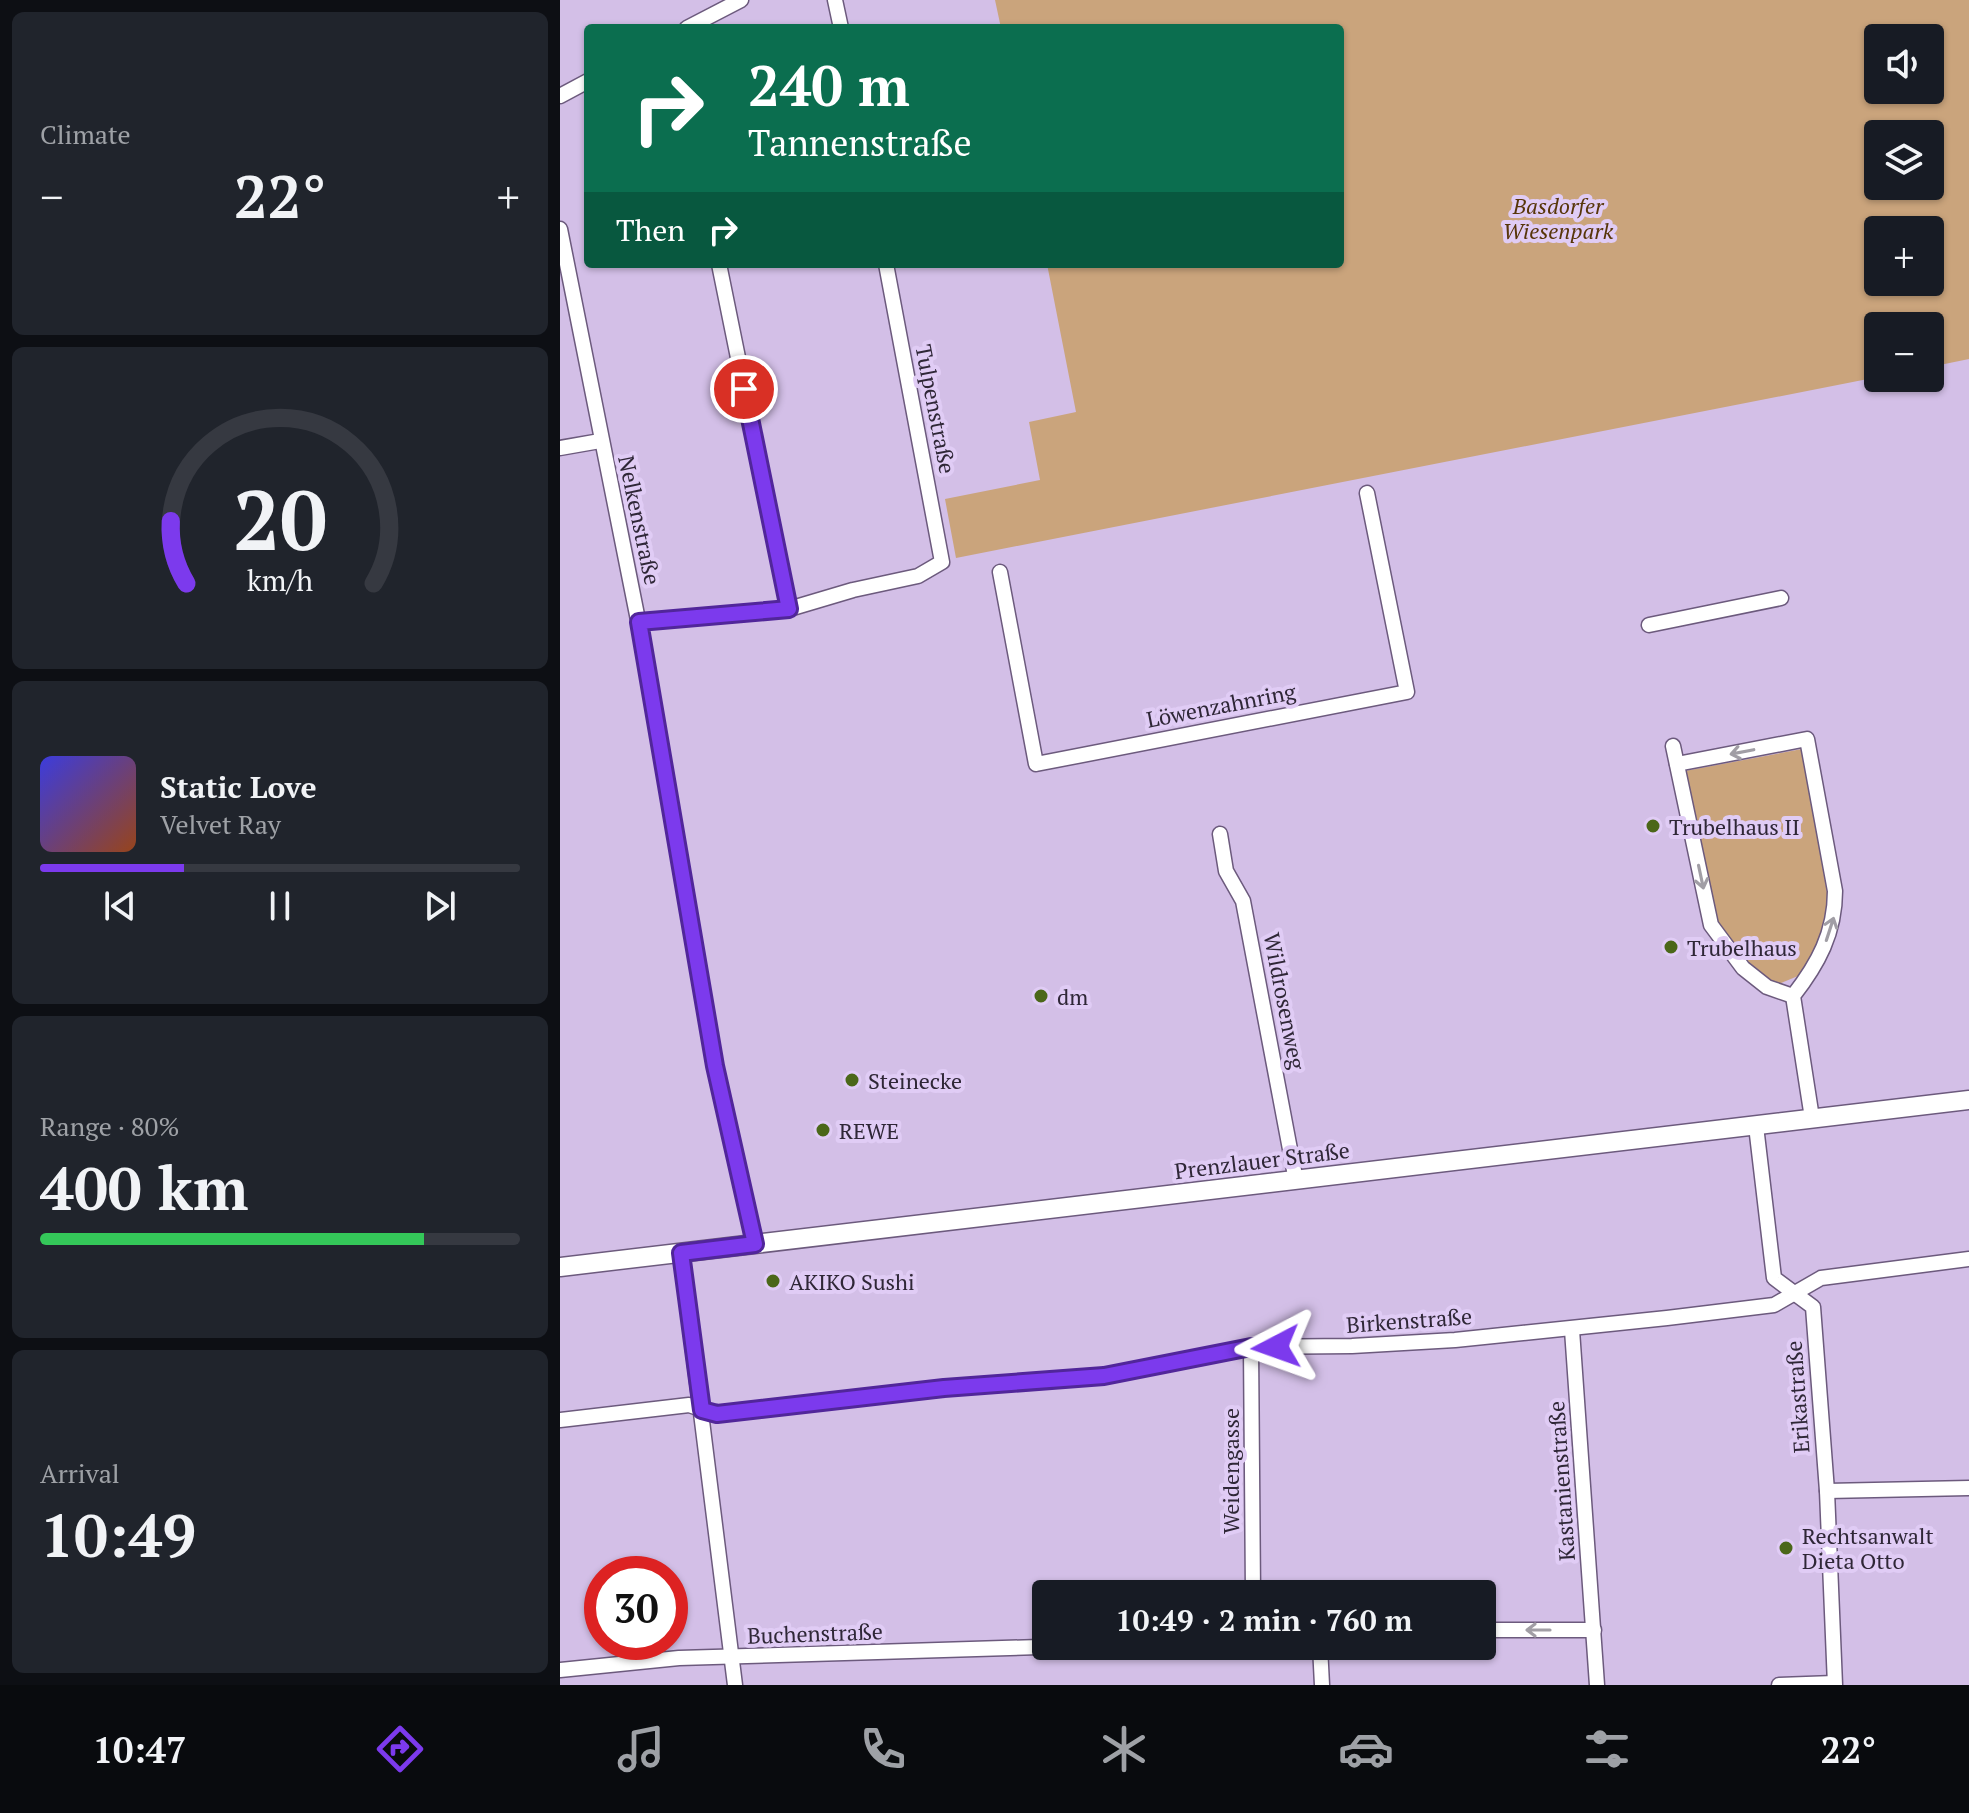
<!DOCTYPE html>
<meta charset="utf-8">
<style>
:root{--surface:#171b24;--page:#20242c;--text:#f1f3f6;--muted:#9ea1a6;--line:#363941;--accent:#7c3aed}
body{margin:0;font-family:"PT Serif",serif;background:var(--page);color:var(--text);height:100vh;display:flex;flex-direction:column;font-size:30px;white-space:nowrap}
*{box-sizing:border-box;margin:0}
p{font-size:26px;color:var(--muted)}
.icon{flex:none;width:44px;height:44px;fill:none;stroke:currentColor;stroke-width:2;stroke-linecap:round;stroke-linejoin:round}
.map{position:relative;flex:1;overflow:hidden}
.sheet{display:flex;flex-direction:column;gap:12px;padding:12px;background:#0d0f14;width:560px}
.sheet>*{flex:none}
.guide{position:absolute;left:24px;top:24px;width:760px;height:244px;border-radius:8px;box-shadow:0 2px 6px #0004;background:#0b6e4f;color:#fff;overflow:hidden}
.fabs{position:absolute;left:1304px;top:24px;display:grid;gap:16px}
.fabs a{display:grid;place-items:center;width:80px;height:80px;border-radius:8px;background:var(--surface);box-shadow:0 2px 6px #0004;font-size:40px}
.speed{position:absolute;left:24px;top:1556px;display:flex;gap:16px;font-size:40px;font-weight:700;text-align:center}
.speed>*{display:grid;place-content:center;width:104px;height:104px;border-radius:50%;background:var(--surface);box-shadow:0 2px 6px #0004;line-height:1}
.speed .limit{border:12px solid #d22;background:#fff;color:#111}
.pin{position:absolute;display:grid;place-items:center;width:68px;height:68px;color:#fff;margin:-34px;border:4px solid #fff;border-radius:50%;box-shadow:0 2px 8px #0007}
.me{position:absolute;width:88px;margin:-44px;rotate:266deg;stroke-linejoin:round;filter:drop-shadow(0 0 6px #0008)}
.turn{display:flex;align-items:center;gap:28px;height:168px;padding:0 32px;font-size:36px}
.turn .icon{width:104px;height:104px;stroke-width:2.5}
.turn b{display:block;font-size:56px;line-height:68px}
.then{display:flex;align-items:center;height:76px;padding:0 32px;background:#0003;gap:16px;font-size:30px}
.big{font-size:60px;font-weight:800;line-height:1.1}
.sheet .card{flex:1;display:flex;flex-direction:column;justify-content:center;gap:12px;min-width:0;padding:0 28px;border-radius:12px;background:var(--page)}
.sheet .dial{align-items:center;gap:0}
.dial svg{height:208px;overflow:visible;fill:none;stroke:var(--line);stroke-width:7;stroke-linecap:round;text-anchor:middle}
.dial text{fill:var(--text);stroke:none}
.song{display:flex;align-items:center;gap:24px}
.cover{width:96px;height:96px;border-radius:12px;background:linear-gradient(135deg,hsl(240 70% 55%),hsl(20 70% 35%))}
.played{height:8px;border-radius:4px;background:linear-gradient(90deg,var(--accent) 30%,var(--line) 30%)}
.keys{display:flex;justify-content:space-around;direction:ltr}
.heat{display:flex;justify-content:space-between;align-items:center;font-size:44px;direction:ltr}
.charge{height:12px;border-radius:6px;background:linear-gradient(90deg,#34c759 80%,var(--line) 0)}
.trip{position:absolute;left:472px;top:1580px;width:464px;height:80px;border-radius:8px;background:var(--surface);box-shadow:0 2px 6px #0004;font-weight:800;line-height:80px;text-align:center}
.tabs{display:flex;height:128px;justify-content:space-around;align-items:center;background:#090b0e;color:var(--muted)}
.tabs .icon{width:56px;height:56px}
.tabs .current{color:var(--accent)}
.tabs b{font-size:36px;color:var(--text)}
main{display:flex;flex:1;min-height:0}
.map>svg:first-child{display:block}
.green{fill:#caa47c;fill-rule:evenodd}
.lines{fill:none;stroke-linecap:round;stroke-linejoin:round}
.street-casing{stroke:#6c5a7d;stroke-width:17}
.secondary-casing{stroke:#6c5a7d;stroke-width:21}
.street{stroke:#fff;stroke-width:14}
.secondary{stroke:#fff;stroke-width:18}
.oneway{stroke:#a19ea5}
.route-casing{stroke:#51269a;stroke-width:20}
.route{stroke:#7c3aed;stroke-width:14}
.poi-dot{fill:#4b6719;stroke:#e0ccf5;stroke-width:3}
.labels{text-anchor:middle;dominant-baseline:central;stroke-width:8;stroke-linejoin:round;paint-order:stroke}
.park-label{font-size:22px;font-style:italic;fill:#573509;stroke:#e0ccf5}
.street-label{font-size:22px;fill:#2f2737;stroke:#e0ccf5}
.poi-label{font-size:22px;fill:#2f2737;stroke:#e0ccf5;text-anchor:start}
</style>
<main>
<section class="sheet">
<div class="card"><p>Climate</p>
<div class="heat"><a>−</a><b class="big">22°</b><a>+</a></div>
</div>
<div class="card dial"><svg viewBox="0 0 100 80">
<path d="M14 69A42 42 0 1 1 86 69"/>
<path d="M14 69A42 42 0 0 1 8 45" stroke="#7c3aed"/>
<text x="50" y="56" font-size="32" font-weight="700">20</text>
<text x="50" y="72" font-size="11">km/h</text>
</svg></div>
<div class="card">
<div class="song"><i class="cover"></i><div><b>Static Love</b><p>Velvet Ray</p></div></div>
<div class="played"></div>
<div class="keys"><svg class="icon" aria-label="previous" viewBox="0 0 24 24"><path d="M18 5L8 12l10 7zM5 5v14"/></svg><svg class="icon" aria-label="pause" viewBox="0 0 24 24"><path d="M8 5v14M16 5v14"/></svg><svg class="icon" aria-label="next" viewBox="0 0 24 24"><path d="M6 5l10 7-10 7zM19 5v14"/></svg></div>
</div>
<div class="card"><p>Range · 80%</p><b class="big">400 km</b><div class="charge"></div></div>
<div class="card"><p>Arrival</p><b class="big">10:49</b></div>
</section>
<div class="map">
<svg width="1409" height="1685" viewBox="0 0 1409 1685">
<rect width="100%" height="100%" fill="#d3bfe7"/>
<g class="green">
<path d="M435,0H1409V359L1370,367V326H1318V377L396,558L385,499L480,480L469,422L516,412L487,264H780V28H441ZM1318,38H1370V90H1318ZM1318,134H1370V186H1318ZM1318,230H1370V282H1318Z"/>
<polygon points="1242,749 1269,904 1261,942 1238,976 1214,986 1179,955 1155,924 1125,771"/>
</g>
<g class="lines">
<defs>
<g id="street">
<polyline points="275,0 281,28"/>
<polyline points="127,28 181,0"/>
<polyline points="0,96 28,81"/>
<polyline points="0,229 81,635 155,1066 195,1244"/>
<polyline points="159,264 229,609"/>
<polyline points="0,448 40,441"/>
<polyline points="440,572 476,764 847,692 807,493"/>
<polyline points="79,622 229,609 293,590 358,576 382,562 326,264"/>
<polyline points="1089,625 1221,598"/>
<polyline points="1113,746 1151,925 1183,968 1207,987 1233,996"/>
<path d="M1117,764L1247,739L1275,891C1275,933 1258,964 1233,996L1252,1118"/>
<polyline points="660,834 666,871 683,901 736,1181"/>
<polyline points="1196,1126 1214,1278 1253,1307 1267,1491 1275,1685"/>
<polyline points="121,1253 175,1685"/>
<polyline points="1012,1330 1037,1685"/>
<polyline points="691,1347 693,1594"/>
<polyline points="0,1420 129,1405 157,1414 384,1388 544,1376 691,1347 792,1346 895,1340 1107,1318 1214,1305 1261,1278 1409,1259"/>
<polyline points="1267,1491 1409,1488"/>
<polyline points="922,1630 1034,1630"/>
<polyline points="760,1646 762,1685"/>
<polyline points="0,1670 119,1658 511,1646"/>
<polyline points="1219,1685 1274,1683"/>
</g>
<polyline id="secondary" points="0,1267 1409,1100"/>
</defs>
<use href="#street" class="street-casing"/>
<use href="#secondary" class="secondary-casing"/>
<use href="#street" class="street"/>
<use href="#secondary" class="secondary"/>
</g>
<defs><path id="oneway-shaft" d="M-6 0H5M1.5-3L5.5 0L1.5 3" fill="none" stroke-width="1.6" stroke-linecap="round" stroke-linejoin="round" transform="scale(2)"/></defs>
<g class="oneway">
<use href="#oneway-shaft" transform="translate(1182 752) rotate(169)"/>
<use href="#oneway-shaft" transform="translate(1141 877) rotate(78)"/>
<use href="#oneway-shaft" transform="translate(1270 929) rotate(-72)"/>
<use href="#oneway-shaft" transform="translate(978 1630) rotate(180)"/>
</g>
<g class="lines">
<defs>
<polyline id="route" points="184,389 229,609 79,622 155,1066 195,1244 121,1253 142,1410 157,1414 384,1388 544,1376 691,1347 716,1347"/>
</defs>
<use href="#route" class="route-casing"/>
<use href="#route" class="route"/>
</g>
<g class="poi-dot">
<circle cx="1093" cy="826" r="8"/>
<circle cx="1111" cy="947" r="8"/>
<circle cx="481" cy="996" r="8"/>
<circle cx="292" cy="1080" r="8"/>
<circle cx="263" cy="1130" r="8"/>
<circle cx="213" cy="1281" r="8"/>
<circle cx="1226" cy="1548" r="8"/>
</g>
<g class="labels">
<g class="park-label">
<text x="998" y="205">Basdorfer<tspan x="998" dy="25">Wiesenpark</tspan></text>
</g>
<g class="street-label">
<text transform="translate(376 409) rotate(79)">Tulpenstraße</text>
<text transform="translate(80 520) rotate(78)">Nelkenstraße</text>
<text transform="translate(661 705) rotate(-11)">Löwenzahnring</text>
<text transform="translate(725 1001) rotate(79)">Wildrosenweg</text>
<text transform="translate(702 1160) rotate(-7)">Prenzlauer Straße</text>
<text transform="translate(849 1320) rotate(-4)">Birkenstraße</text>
<text transform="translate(1237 1397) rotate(-94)">Erikastraße</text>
<text transform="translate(670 1471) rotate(-90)">Weidengasse</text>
<text transform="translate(1001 1481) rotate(-94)">Kastanienstraße</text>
<text transform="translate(255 1633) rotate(-2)">Buchenstraße</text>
</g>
<g class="poi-label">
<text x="1109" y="826">Trubelhaus II</text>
<text x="1127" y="947">Trubelhaus</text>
<text x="497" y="996">dm</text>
<text x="308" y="1080">Steinecke</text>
<text x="279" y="1130">REWE</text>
<text x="229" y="1281">AKIKO Sushi</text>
<text x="1242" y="1535">Rechtsanwalt<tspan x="1242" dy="25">Dieta Otto</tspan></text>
</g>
</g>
</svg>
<div class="fabs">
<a><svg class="icon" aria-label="sound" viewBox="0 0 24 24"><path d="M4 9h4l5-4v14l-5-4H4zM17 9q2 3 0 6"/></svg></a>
<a><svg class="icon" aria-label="layers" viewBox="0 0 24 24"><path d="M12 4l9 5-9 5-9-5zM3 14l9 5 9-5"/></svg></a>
<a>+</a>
<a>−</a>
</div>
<div class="speed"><div class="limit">30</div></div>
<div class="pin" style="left:184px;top:389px;background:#d93025"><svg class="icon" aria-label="arrive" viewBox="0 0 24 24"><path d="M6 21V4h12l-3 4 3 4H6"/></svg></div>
<svg class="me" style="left:716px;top:1347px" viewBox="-20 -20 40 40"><path d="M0-17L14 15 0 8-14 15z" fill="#7c3aed" stroke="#fff" stroke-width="4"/></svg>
<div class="trip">10:49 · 2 min · 760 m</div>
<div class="guide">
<div class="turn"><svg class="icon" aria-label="right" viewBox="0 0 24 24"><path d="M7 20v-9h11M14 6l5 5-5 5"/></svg><div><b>240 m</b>Tannenstraße</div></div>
<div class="then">Then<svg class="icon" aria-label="right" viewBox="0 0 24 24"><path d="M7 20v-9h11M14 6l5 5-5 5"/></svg></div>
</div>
</div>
</main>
<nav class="tabs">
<b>10:47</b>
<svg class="icon current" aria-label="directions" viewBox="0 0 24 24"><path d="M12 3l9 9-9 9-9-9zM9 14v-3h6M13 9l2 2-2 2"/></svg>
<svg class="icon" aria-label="music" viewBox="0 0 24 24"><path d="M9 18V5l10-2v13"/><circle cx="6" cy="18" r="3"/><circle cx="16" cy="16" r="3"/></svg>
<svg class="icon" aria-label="phone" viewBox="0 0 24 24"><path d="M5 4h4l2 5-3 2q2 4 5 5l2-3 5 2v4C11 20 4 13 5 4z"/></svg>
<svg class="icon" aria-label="climate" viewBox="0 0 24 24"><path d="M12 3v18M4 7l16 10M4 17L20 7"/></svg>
<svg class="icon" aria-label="car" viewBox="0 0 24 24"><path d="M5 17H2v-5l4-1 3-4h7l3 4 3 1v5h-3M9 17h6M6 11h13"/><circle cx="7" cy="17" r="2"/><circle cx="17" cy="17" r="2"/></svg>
<svg class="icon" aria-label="filters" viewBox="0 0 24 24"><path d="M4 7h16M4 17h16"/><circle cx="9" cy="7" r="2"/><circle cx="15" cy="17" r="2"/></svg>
<b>22°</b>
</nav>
